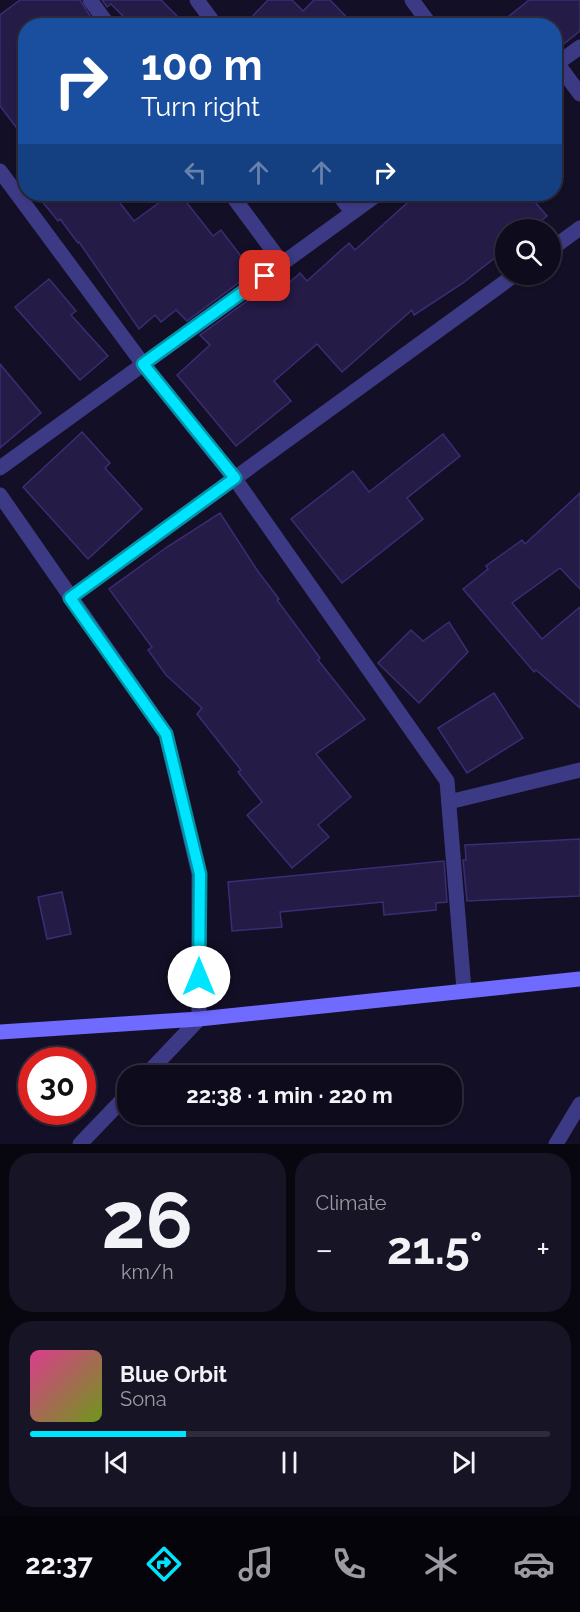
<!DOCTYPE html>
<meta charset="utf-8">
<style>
:root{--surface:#0e0b1c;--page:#171425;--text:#f1f3f6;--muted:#9b9ba3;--line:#2e2b3b;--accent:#00e5ff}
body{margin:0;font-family:Raleway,sans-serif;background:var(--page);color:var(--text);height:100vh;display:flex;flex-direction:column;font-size:22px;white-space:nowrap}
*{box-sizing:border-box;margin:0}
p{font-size:20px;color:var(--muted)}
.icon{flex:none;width:33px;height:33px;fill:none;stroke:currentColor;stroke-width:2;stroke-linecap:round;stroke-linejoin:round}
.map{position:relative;height:1144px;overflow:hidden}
.panel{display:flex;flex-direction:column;gap:9px;padding:9px;background:#08060f;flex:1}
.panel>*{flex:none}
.guide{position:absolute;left:18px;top:18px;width:544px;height:183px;border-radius:24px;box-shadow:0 2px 4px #0004,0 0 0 2px var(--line);background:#1a4fa0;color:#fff;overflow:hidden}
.controls{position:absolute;left:495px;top:219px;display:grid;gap:12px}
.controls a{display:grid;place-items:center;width:66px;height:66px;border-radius:50%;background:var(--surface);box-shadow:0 2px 4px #0004,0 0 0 2px var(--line);font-size:30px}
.speed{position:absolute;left:18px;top:1047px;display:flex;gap:12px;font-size:30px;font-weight:700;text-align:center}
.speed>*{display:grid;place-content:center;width:78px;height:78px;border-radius:50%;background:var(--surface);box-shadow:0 2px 4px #0004,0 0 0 2px var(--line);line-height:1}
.speed .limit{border:9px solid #d22;background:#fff;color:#111}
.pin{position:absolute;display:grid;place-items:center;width:51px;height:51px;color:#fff;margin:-26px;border-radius:12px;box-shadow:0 3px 9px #0006}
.me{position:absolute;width:66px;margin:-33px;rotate:0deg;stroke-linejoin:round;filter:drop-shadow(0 0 4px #0008)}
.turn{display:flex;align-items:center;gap:21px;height:126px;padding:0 24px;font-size:27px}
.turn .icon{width:78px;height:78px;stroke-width:2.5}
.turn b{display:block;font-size:42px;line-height:51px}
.lanes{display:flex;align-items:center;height:57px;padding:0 24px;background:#0003;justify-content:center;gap:30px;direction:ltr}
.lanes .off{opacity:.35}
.big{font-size:45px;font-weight:700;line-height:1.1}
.panel .card{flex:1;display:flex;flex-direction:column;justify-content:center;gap:9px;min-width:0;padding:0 21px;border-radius:24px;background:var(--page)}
.panel .dial{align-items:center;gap:0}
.dial b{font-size:78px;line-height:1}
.song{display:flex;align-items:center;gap:18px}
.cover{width:72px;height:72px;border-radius:9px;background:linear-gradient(135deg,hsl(330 70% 55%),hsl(80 70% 35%))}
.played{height:6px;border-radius:3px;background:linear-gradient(90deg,var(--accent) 30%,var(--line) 30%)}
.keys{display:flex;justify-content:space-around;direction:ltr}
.heat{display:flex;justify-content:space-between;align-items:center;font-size:33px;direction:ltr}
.panel .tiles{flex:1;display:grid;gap:9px;grid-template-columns:1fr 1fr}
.card:last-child{grid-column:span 2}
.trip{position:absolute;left:117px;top:1065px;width:345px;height:60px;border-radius:24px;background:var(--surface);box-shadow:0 2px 4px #0004,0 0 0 2px var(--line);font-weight:700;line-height:60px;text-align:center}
.dock{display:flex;height:96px;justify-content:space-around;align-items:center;background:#06040b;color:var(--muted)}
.dock .icon{width:42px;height:42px}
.dock .selected{color:var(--accent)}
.dock b{font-size:27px;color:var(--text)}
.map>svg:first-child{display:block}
.building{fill:#241b47;stroke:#3b2d73;stroke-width:1.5}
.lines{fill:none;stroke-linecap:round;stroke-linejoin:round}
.minor{stroke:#3d3a85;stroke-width:15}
.tertiary{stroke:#3d3a85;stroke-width:15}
.secondary{stroke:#6f6bff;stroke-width:15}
.route-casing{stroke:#0095a6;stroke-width:15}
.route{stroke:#00e5ff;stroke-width:10}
</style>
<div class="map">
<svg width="580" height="1144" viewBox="0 0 580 1144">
<rect width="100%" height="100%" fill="#130f26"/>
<g class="building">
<polygon points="20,0 80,0 92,19 82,26 26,26 26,140 0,106 0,15"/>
<polygon points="102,0 161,0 187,26 133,26 111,4 107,7"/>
<polygon points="268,0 292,0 303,11 314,0 330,0 355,26 243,26"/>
<polygon points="529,0 580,0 580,31 555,51 555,26 497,26"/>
<polygon points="36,194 113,194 134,221 171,194 180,194 213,236 221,230 253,272 187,321 176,310 161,322 155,315 139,329 79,242 78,243 60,219 58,221"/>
<polygon points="417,194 528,194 547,216 530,230 506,230 506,249 463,283 414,315 412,310 342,372 317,344 274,381 291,401 236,446 177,375 210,345 200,335 265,288 272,298 300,273 307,281 349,243 355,250"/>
<polygon points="49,279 76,311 71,315 108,356 80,380 15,307"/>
<polygon points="0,364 41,413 0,448"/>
<polygon points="82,432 110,463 105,468 142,509 88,559 23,487"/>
<polygon points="443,434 460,456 407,498 423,519 342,583 291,519 353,471 369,492"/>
<polygon points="580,493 580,589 560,568 512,603 542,639 580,607 580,708 536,670 534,672 463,589 488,569 486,566 522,540 525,544"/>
<polygon points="220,513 257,570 279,599 277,600 320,658 318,660 365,719 316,754 351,797 318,825 329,837 292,868 247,815 262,802 238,772 241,770 197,714 202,708 166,675 148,650 152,647 109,589 167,547"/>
<polygon points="449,622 468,652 419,703 378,663 411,630 423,641"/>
<polygon points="494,693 523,738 467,773 438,728"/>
<polygon points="580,839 580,896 467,901 463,860 466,860 465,845"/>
<polygon points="444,861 447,902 436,903 436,910 384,915 383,902 280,912 282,927 232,931 228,882"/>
<polygon points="62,892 71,934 47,939 38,897"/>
</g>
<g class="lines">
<g class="minor">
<polyline points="90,0 109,26"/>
<polyline points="197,0 216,26"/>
<polyline points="412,0 431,26"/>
<polyline points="557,63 580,94"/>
<polyline points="555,65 580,47"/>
<polyline points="231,194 282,263"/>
<polyline points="338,194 352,212"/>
<polyline points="550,250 580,228"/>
<polyline points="0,468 378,194"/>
<polyline points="0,495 166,734 199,874 199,1019"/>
<polyline points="70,598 516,274"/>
<polyline points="449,802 580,770"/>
<polyline points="556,1144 580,1104"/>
</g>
<g class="tertiary">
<polyline points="0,171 143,364 235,479 447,781 464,990"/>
<polyline points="145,1076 199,1019"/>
<polyline points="80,1144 128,1094"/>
</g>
<polyline class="secondary" points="0,1032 199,1019 580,979"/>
</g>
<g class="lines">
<defs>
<polyline id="route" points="199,977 200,874 166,734 70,598 235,478 143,364 265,276"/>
</defs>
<use href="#route" class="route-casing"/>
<use href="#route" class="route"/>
</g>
</svg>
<div class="controls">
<a><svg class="icon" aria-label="search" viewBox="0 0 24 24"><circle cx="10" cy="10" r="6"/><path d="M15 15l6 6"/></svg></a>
</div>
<div class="speed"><div class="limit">30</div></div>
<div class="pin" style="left:265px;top:276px;background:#d93025"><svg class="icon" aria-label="arrive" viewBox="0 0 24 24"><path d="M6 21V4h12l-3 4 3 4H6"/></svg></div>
<svg class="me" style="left:199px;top:977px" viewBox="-20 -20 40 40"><circle r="19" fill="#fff"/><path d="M0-13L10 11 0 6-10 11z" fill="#00e5ff"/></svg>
<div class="trip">22:38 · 1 min · 220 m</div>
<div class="guide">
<div class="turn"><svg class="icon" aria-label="right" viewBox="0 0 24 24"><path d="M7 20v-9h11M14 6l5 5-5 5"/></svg><div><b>100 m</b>Turn right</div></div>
<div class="lanes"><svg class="icon off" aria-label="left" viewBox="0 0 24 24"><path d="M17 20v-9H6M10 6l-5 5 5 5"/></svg><svg class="icon off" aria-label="ahead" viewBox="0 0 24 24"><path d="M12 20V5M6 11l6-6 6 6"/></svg><svg class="icon off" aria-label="ahead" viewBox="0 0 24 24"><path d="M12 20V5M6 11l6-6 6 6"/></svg><svg class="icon" aria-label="right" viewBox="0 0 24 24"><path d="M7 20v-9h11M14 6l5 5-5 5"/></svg></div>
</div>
</div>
<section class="panel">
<div class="tiles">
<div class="card dial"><b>26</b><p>km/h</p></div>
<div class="card"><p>Climate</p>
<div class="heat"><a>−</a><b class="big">21.5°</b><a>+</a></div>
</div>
<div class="card">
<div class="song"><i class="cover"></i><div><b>Blue Orbit</b><p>Sona</p></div></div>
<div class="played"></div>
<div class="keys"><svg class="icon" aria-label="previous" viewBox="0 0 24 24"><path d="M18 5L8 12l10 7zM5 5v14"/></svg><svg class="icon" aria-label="pause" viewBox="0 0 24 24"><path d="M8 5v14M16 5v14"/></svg><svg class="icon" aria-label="next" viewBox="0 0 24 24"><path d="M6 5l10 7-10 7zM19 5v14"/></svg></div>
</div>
</div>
</section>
<nav class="dock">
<b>22:37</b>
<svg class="icon selected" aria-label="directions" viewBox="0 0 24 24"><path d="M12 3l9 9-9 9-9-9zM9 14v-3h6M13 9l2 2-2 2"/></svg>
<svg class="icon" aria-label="music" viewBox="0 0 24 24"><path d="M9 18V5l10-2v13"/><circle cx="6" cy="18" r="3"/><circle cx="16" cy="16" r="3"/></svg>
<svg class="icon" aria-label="phone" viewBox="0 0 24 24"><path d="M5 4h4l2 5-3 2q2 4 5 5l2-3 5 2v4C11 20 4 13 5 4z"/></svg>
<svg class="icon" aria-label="climate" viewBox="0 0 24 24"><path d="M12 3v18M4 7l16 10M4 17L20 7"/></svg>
<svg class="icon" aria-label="car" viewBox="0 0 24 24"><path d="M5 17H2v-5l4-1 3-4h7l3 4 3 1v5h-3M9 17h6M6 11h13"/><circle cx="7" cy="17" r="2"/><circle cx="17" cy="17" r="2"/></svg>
</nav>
